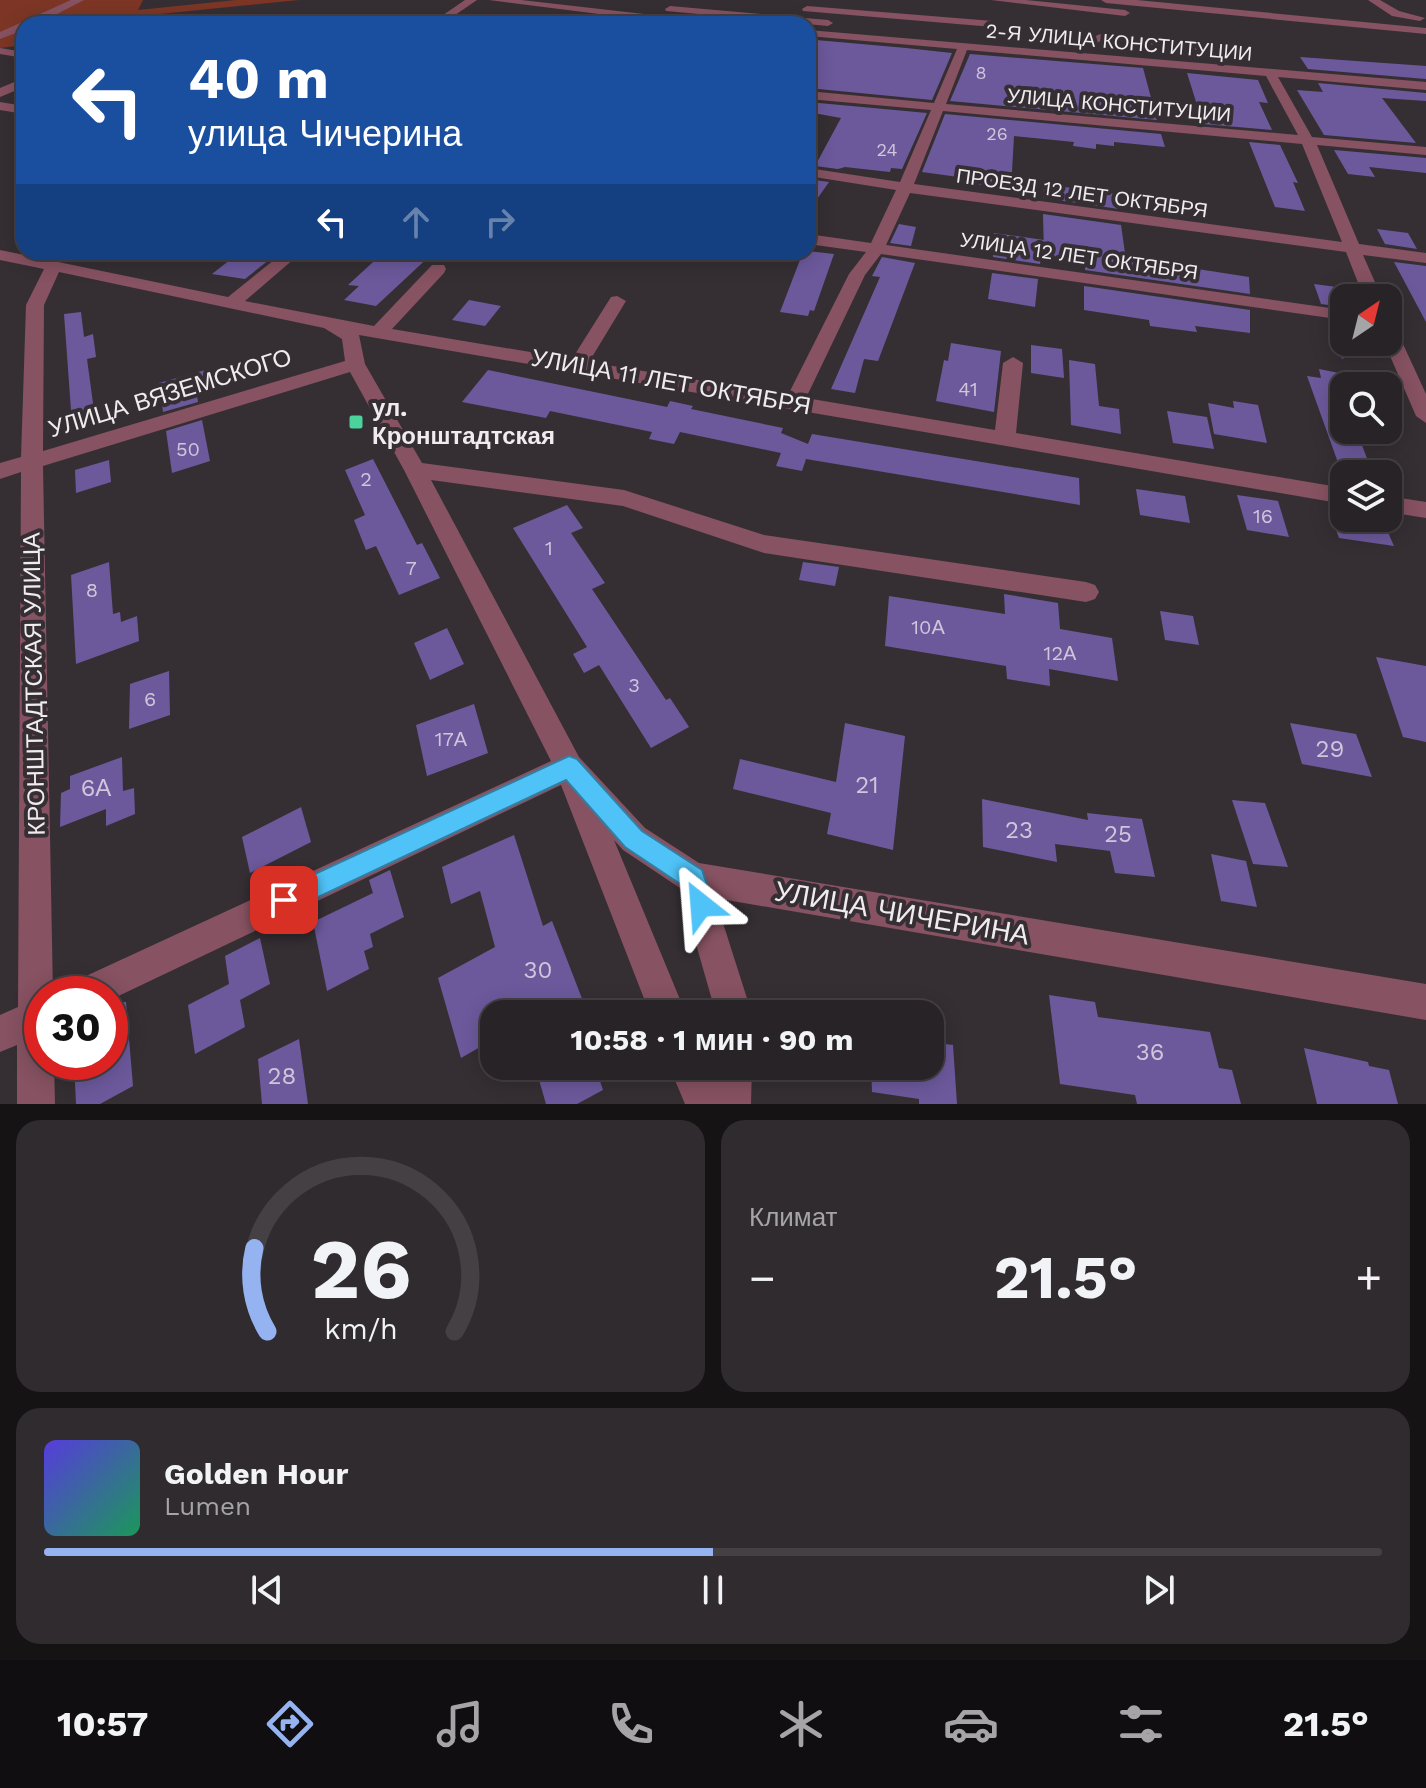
<!DOCTYPE html>
<html lang="ru">
<meta charset="utf-8">
<style>
:root{--surface:#282327;--page:#302b2f;--text:#f1f3f6;--muted:#a5a4a7;--line:#444044;--accent:#95b2f1}
body{margin:0;font-family:"Work Sans",sans-serif;background:var(--page);color:var(--text);height:100vh;display:flex;flex-direction:column;font-size:30px;white-space:nowrap}
*{box-sizing:border-box;margin:0}
p{font-size:26px;color:var(--muted)}
.icon{flex:none;width:44px;height:44px;fill:none;stroke:currentColor;stroke-width:2;stroke-linecap:round;stroke-linejoin:round}
.map{position:relative;height:1104px;overflow:hidden}
.details{display:flex;flex-direction:column;gap:16px;padding:16px;background:#161315;flex:1}
.details>*{flex:none}
.top-card{position:absolute;left:16px;top:16px;width:800px;height:244px;border-radius:24px;box-shadow:0 4px 20px #0003,0 0 0 2px var(--line);background:#1a4fa0;color:#fff;overflow:hidden}
.needle{width:52px;rotate:35deg}
.fabs{position:absolute;left:1330px;top:284px;display:grid;gap:16px}
.fabs a{display:grid;place-items:center;width:72px;height:72px;border-radius:16px;background:var(--surface);box-shadow:0 4px 20px #0003,0 0 0 2px var(--line);font-size:40px}
.speed{position:absolute;left:24px;top:976px;display:flex;gap:16px;font-size:40px;font-weight:700;text-align:center}
.speed>*{display:grid;place-content:center;width:104px;height:104px;border-radius:50%;background:var(--surface);box-shadow:0 4px 20px #0003,0 0 0 2px var(--line);line-height:1}
.speed .limit{border:12px solid #d22;background:#fff;color:#111}
.pin{position:absolute;display:grid;place-items:center;width:68px;height:68px;color:#fff;margin:-34px;border-radius:16px;box-shadow:0 4px 12px #0006}
.me{position:absolute;width:88px;margin:-44px;rotate:332deg;stroke-linejoin:round;filter:drop-shadow(0 0 6px #0008)}
.turn{display:flex;align-items:center;gap:28px;height:168px;padding:0 40px;font-size:36px}
.turn .icon{width:104px;height:104px;stroke-width:2.5}
.turn b{display:block;font-size:56px;line-height:68px}
.lanes{display:flex;align-items:center;height:76px;padding:0 40px;background:#0003;justify-content:center;gap:40px;direction:ltr}
.lanes .off{opacity:.35}
.big{font-size:60px;font-weight:700;line-height:1.1}
.details .card{flex:1;display:flex;flex-direction:column;justify-content:center;gap:12px;min-width:0;padding:0 28px;border-radius:24px;background:var(--page)}
.details .dial{align-items:center;gap:0}
.dial svg{height:208px;overflow:visible;fill:none;stroke:var(--line);stroke-width:7;stroke-linecap:round;text-anchor:middle}
.dial text{fill:var(--text);stroke:none}
.song{display:flex;align-items:center;gap:24px}
.cover{width:96px;height:96px;border-radius:12px;background:linear-gradient(135deg,hsl(250 70% 55%),hsl(150 70% 35%))}
.played{height:8px;border-radius:4px;background:linear-gradient(90deg,var(--accent) 50%,var(--line) 50%)}
.keys{display:flex;justify-content:space-around;direction:ltr}
.heat{display:flex;justify-content:space-between;align-items:center;font-size:44px;direction:ltr}
.details .tiles{flex:1;display:grid;gap:16px;grid-template-columns:1fr 1fr}
.card:last-child{grid-column:span 2}
.trip{position:absolute;left:480px;top:1000px;width:464px;height:80px;border-radius:24px;background:var(--surface);box-shadow:0 4px 20px #0003,0 0 0 2px var(--line);font-weight:700;line-height:80px;text-align:center}
.dock{display:flex;height:128px;justify-content:space-around;align-items:center;background:#100e10;color:var(--muted)}
.dock .icon{width:56px;height:56px}
.dock .current{color:var(--accent)}
.dock b{font-size:36px;color:var(--text)}
.map>svg:first-child{display:block}
.green{fill:#7d3625}
.building{fill:#6c599c}
.lines{fill:none;stroke-linecap:round;stroke-linejoin:round}
.minor{fill:#875262;fill-rule:evenodd}
.route{fill:#4fc3f7;stroke:#337fa1;stroke-width:2}
.poi-dot{fill:#4ad49c;stroke:#352f34;stroke-width:3}
.labels{text-anchor:middle;dominant-baseline:central;stroke-width:8;stroke-linejoin:round;paint-order:stroke}
.far-number-label{font-size:18px;fill:#cec6da}
.far-street-label{font-size:20px;fill:#efebef;stroke:#352f34}
.number-label{font-size:20px;fill:#cec6da}
.street-label{font-size:24px;fill:#efebef;stroke:#352f34}
.poi-label{font-size:24px;font-weight:bold;fill:#efebef;stroke:#352f34;text-anchor:start}
.near-number-label{font-size:24px;fill:#cec6da}
.near-street-label{font-size:28px;fill:#efebef;stroke:#352f34}
</style>
<div class="map">
<svg width="1426" height="1104" viewBox="0 0 1426 1104">
<rect width="100%" height="100%" fill="#352f34"/>
<polygon class="green" points="0,0 143,0 138,10 236,0 299,0 150,15 117,24 24,24 24,45 0,48"/>
<g class="building">
<polygon points="816,40 906,48 952,53 932,100 808,88 808,55"/>
<polygon points="970,54 1143,68 1157,120 950,101"/>
<polygon points="1300,57 1426,66 1426,79 1308,69"/>
<polygon points="1187,73 1258,80 1268,103 1259,102 1272,130 1203,124"/>
<polygon points="1318,83 1426,93 1426,101 1382,98 1416,143 1324,135 1297,90 1323,92"/>
<polygon points="808,102 927,113 902,169 891,168 890,172 845,167 838,169 815,166 841,118 808,112"/>
<polygon points="945,114 1161,134 1165,147 1114,142 1114,146 1096,144 1096,149 1073,146 1074,142 1014,136 1011,189 996,187 971,183 973,179 922,172"/>
<polygon points="1249,142 1280,145 1298,183 1293,182 1305,211 1275,207"/>
<polygon points="1334,150 1426,158 1426,173 1369,167 1375,177 1348,174"/>
<polygon points="808,179 829,182 808,212"/>
<polygon points="1043,184 1117,194 1119,209 1043,198"/>
<polygon points="1043,214 1121,225 1125,253 1139,255 1140,260 1249,277 1250,294 1085,270 1085,260 1044,255"/>
<polygon points="899,224 916,227 911,246 890,243"/>
<polygon points="1377,229 1408,233 1417,249 1385,244"/>
<polygon points="994,233 1044,240 1040,264 993,257"/>
<polygon points="808,251 834,254 814,311 810,310 808,316 780,312 803,252"/>
<polygon points="240,252 279,252 245,279 212,274"/>
<polygon points="384,252 434,252 376,306 344,300 359,286 348,285"/>
<polygon points="882,257 915,263 878,361 864,359 855,393 831,389 880,277 872,276"/>
<polygon points="1394,262 1426,266 1426,322"/>
<polygon points="992,273 1038,279 1035,307 988,299"/>
<polygon points="1314,284 1344,288 1344,307 1321,304"/>
<polygon points="1084,286 1250,310 1250,333 1195,326 1197,332 1150,326 1149,320 1084,310"/>
<polygon points="469,300 501,306 485,326 452,320"/>
<polygon points="81,312 84,337 93,334 96,357 87,359 95,418 72,424 64,314"/>
<polygon points="1328,321 1344,323 1344,358 1342,359"/>
<polygon points="951,343 1001,351 994,412 936,401 944,360 948,361"/>
<polygon points="1031,345 1062,349 1064,378 1031,373"/>
<polygon points="1069,360 1095,364 1099,406 1119,409 1121,434 1071,425"/>
<polygon points="209,369 215,389 197,395 198,402 163,412 159,383"/>
<polygon points="1319,369 1344,374 1344,430 1357,432 1371,469 1344,465 1344,470 1341,471 1307,376 1321,378"/>
<polygon points="488,370 667,407 670,401 693,406 691,409 783,428 781,433 808,444 812,434 1079,478 1080,505 806,459 802,471 776,466 781,453 680,432 674,444 649,439 652,432 550,411 546,418 462,402"/>
<polygon points="1233,401 1258,405 1267,443 1214,434 1208,403 1234,408"/>
<polygon points="1167,411 1207,417 1214,449 1173,443"/>
<polygon points="202,420 210,461 172,473 166,431"/>
<polygon points="373,459 417,545 422,543 440,578 399,595 376,546 366,550 354,520 365,515 345,470"/>
<polygon points="109,460 111,482 76,493 75,470"/>
<polygon points="1136,489 1185,496 1190,523 1140,515"/>
<polygon points="1237,495 1278,501 1289,537 1247,530"/>
<polygon points="567,505 583,528 571,533 605,583 592,589 666,700 670,698 689,727 651,748 599,665 584,673 573,654 587,647 513,528"/>
<polygon points="1330,513 1344,515 1344,518 1383,521 1394,546 1339,538"/>
<polygon points="109,562 113,614 120,612 121,622 137,616 139,641 76,664 71,575"/>
<polygon points="803,562 839,567 835,586 799,580"/>
<polygon points="1004,594 1058,603 1060,629 1112,638 1118,681 1049,669 1050,686 1007,679 1006,666 885,646 889,596 1005,614"/>
<polygon points="1160,611 1193,616 1199,645 1165,640"/>
<polygon points="447,628 464,664 430,680 414,643"/>
<polygon points="1376,657 1426,666 1426,742 1403,737"/>
<polygon points="169,671 170,715 129,729 130,684"/>
<polygon points="474,704 488,753 427,776 416,725"/>
<polygon points="845,723 905,736 893,850 827,834 831,813 733,789 740,759 836,782"/>
<polygon points="1290,723 1356,734 1372,777 1302,764"/>
<polygon points="122,757 123,791 134,788 135,814 106,826 106,809 60,827 61,793 70,789 70,776"/>
<polygon points="982,799 1088,820 1087,813 1142,819 1155,877 1115,873 1110,851 1055,844 1057,862 983,847"/>
<polygon points="1232,800 1265,803 1288,867 1253,864"/>
<polygon points="301,807 311,842 250,873 242,837"/>
<polygon points="514,835 543,926 552,921 588,1014 494,1014 494,1039 461,1058 438,978 495,947 480,891 451,904 442,867"/>
<polygon points="1211,854 1246,861 1257,907 1221,901"/>
<polygon points="390,870 404,917 370,934 373,947 364,951 369,969 327,991 313,922 373,893 369,880"/>
<polygon points="260,938 270,984 240,1000 245,1027 195,1054 188,1005 229,984 225,956"/>
<polygon points="1049,995 1095,1002 1098,1017 1210,1032 1219,1068 1232,1070 1241,1104 1137,1104 1135,1095 1060,1084"/>
<polygon points="126,1002 133,1086 100,1104 76,1104 74,1062 110,1062 110,1003"/>
<polygon points="299,1039 308,1104 262,1104 258,1059"/>
<polygon points="930,1042 953,1045 957,1104 919,1104 919,1099 872,1092 871,1066 930,1066"/>
<polygon points="1304,1048 1368,1062 1369,1066 1389,1070 1398,1104 1317,1104"/>
<polygon points="535,1066 595,1066 603,1090 577,1104 546,1104"/>
</g>
<g class="lines">
<g class="minor">
<polygon points="71,0 84,0 38,24 24,24 24,30 0,39 0,32"/>
<polygon points="465,0 477,0 442,24 430,24"/>
<polygon points="489,0 521,0 688,19 693,22 678,24"/>
<polygon points="991,0 1026,0 1125,10 1130,13 1125,16"/>
<polygon points="1101,0 1137,0 1426,28 1426,34 1106,3"/>
<polygon points="1368,0 1380,0 1399,11 1425,18 1420,21 1392,16"/>
<polygon points="670,6 828,20 833,23 828,26 666,11 665,9"/>
<polygon points="807,6 993,21 998,24 993,27 803,11 802,9"/>
<polygon points="172,16 213,21 218,24 168,21 168,17"/>
<path d="M808,30L1426,82V90L1278,77L1312,137L1426,147V155L1317,145L1359,244L1426,253V263L1363,255L1382,298H1364L1346,252L910,193L886,245L1344,310V320L881,254L865,275L806,398L995,430L1003,363L1013,357L1023,363L1016,433L1344,488V504L359,335L365,364L422,463L624,490L764,535L1086,582L1095,585L1099,592L1095,599L1086,602L764,553L623,506L431,480L579,757L645,828L699,863L1426,984V1020L715,898L752,1014H716L680,888L623,850L614,840L686,1014H650L561,785L110,1000V994H67L73,982L551,761L404,470L350,372L43,466L53,994H42V1062H54L55,1104H17V1045L0,1052V1015L18,1007L21,472L0,479V463L21,457L26,305L44,269L0,260V250L228,297L284,252H302L245,301L374,326L432,265H444L446,269L444,273L392,329L572,359L611,297L617,296L626,301L589,362L788,395L849,274L866,252L808,244V234L871,243L896,190L808,176V168L900,182L931,110L808,99V91L934,103L957,49L808,36ZM967,50L1266,76L1298,135L946,104ZM943,111L1302,144L1342,242L914,184ZM59,272L324,328L342,339L345,361L43,451L44,305Z"/>
<polygon points="1103,33 1248,50 1254,53 1248,56 1105,39 1090,46 1058,40 1064,37 1088,39"/>
<polygon points="0,48 24,52 24,58 0,54"/>
<polygon points="24,78 24,87 0,97 0,88"/>
<polygon points="0,102 24,106 24,114 0,110"/>
<polygon points="1388,325 1397,331 1426,394 1426,423 1416,416 1384,342 1388,342"/>
<polygon points="1388,496 1426,502 1426,518 1388,512"/>
<polygon points="669,1066 707,1066 714,1082 714,1066 752,1066 751,1104 685,1104"/>
</g>
</g>
<polygon class="route" points="569,756 577,759 642,831 702,870 714,905 710,914 701,918 693,914 683,886 625,847 566,780 293,909 284,913 276,909 272,900 276,892"/>
<rect class="poi-dot" x="348" y="414" width="16" height="16" rx="4"/>
<g class="labels">
<g class="far-number-label">
<text x="981" y="72">8</text>
<text x="997" y="133">26</text>
<text x="887" y="149">24</text>
</g>
<g class="far-street-label">
<text transform="translate(1119 42) rotate(5)">2-Я УЛИЦА КОНСТИТУЦИИ</text>
<text transform="translate(1119 105) rotate(5)">УЛИЦА КОНСТИТУЦИИ</text>
<text transform="translate(1082 193) rotate(8)">ПРОЕЗД 12 ЛЕТ ОКТЯБРЯ</text>
<text transform="translate(1079 256) rotate(8)">УЛИЦА 12 ЛЕТ ОКТЯБРЯ</text>
</g>
<g class="number-label">
<text x="968" y="389">41</text>
<text x="188" y="449">50</text>
<text x="366" y="479">2</text>
<text x="1263" y="516">16</text>
<text x="549" y="548">1</text>
<text x="411" y="568">7</text>
<text x="92" y="590">8</text>
<text x="928" y="627">10А</text>
<text x="1060" y="653">12А</text>
<text x="634" y="685">3</text>
<text x="150" y="699">6</text>
<text x="451" y="739">17А</text>
</g>
<g class="street-label">
<text transform="translate(671 382) rotate(10)">УЛИЦА 11 ЛЕТ ОКТЯБРЯ</text>
<text transform="translate(170 393) rotate(-17)">УЛИЦА ВЯЗЕМСКОГО</text>
<text transform="translate(34 684) rotate(-91)">КРОНШТАДТСКАЯ УЛИЦА</text>
</g>
<g class="poi-label">
<text x="372" y="408">ул.<tspan x="372" dy="28">Кронштадтская</tspan></text>
</g>
<g class="near-number-label">
<text x="1330" y="749">29</text>
<text x="867" y="785">21</text>
<text x="96" y="788">6А</text>
<text x="1019" y="830">23</text>
<text x="1118" y="834">25</text>
<text x="538" y="970">30</text>
<text x="1150" y="1052">36</text>
<text x="282" y="1076">28</text>
</g>
<g class="near-street-label">
<text transform="translate(902 913) rotate(10)">УЛИЦА ЧИЧЕРИНА</text>
</g>
</g>
</svg>
<div class="fabs">
<a><svg class="needle" viewBox="-14 -14 28 28"><path d="M0-13l5 13h-10z" fill="#e53935"/><path d="M0 13l5-13h-10z" fill="#a5a4a7"/></svg></a>
<a><svg class="icon" aria-label="search" viewBox="0 0 24 24"><circle cx="10" cy="10" r="6"/><path d="M15 15l6 6"/></svg></a>
<a><svg class="icon" aria-label="layers" viewBox="0 0 24 24"><path d="M12 4l9 5-9 5-9-5zM3 14l9 5 9-5"/></svg></a>
</div>
<div class="speed"><div class="limit">30</div></div>
<div class="pin" style="left:284px;top:900px;background:#d93025"><svg class="icon" aria-label="arrive" viewBox="0 0 24 24"><path d="M6 21V4h12l-3 4 3 4H6"/></svg></div>
<svg class="me" style="left:701px;top:905px" viewBox="-20 -20 40 40"><path d="M0-17L14 15 0 8-14 15z" fill="#4fc3f7" stroke="#fff" stroke-width="4"/></svg>
<div class="trip">10:58 · 1 мин · 90 m</div>
<div class="top-card">
<div class="turn"><svg class="icon" aria-label="left" viewBox="0 0 24 24"><path d="M17 20v-9H6M10 6l-5 5 5 5"/></svg><div><b>40 m</b>улица Чичерина</div></div>
<div class="lanes"><svg class="icon" aria-label="left" viewBox="0 0 24 24"><path d="M17 20v-9H6M10 6l-5 5 5 5"/></svg><svg class="icon off" aria-label="ahead" viewBox="0 0 24 24"><path d="M12 20V5M6 11l6-6 6 6"/></svg><svg class="icon off" aria-label="right" viewBox="0 0 24 24"><path d="M7 20v-9h11M14 6l5 5-5 5"/></svg></div>
</div>
</div>
<section class="details">
<div class="tiles">
<div class="card dial"><svg viewBox="0 0 100 80">
<path d="M14 69A42 42 0 1 1 86 69"/>
<path d="M14 69A42 42 0 0 1 9 37" stroke="#95b2f1"/>
<text x="50" y="56" font-size="32" font-weight="700">26</text>
<text x="50" y="72" font-size="11">km/h</text>
</svg></div>
<div class="card"><p>Климат</p>
<div class="heat"><a>−</a><b class="big">21.5°</b><a>+</a></div>
</div>
<div class="card">
<div class="song"><i class="cover"></i><div><b>Golden Hour</b><p>Lumen</p></div></div>
<div class="played"></div>
<div class="keys"><svg class="icon" aria-label="previous" viewBox="0 0 24 24"><path d="M18 5L8 12l10 7zM5 5v14"/></svg><svg class="icon" aria-label="pause" viewBox="0 0 24 24"><path d="M8 5v14M16 5v14"/></svg><svg class="icon" aria-label="next" viewBox="0 0 24 24"><path d="M6 5l10 7-10 7zM19 5v14"/></svg></div>
</div>
</div>
</section>
<nav class="dock">
<b>10:57</b>
<svg class="icon current" aria-label="directions" viewBox="0 0 24 24"><path d="M12 3l9 9-9 9-9-9zM9 14v-3h6M13 9l2 2-2 2"/></svg>
<svg class="icon" aria-label="music" viewBox="0 0 24 24"><path d="M9 18V5l10-2v13"/><circle cx="6" cy="18" r="3"/><circle cx="16" cy="16" r="3"/></svg>
<svg class="icon" aria-label="phone" viewBox="0 0 24 24"><path d="M5 4h4l2 5-3 2q2 4 5 5l2-3 5 2v4C11 20 4 13 5 4z"/></svg>
<svg class="icon" aria-label="climate" viewBox="0 0 24 24"><path d="M12 3v18M4 7l16 10M4 17L20 7"/></svg>
<svg class="icon" aria-label="car" viewBox="0 0 24 24"><path d="M5 17H2v-5l4-1 3-4h7l3 4 3 1v5h-3M9 17h6M6 11h13"/><circle cx="7" cy="17" r="2"/><circle cx="17" cy="17" r="2"/></svg>
<svg class="icon" aria-label="filters" viewBox="0 0 24 24"><path d="M4 7h16M4 17h16"/><circle cx="9" cy="7" r="2"/><circle cx="15" cy="17" r="2"/></svg>
<b>21.5°</b>
</nav>
